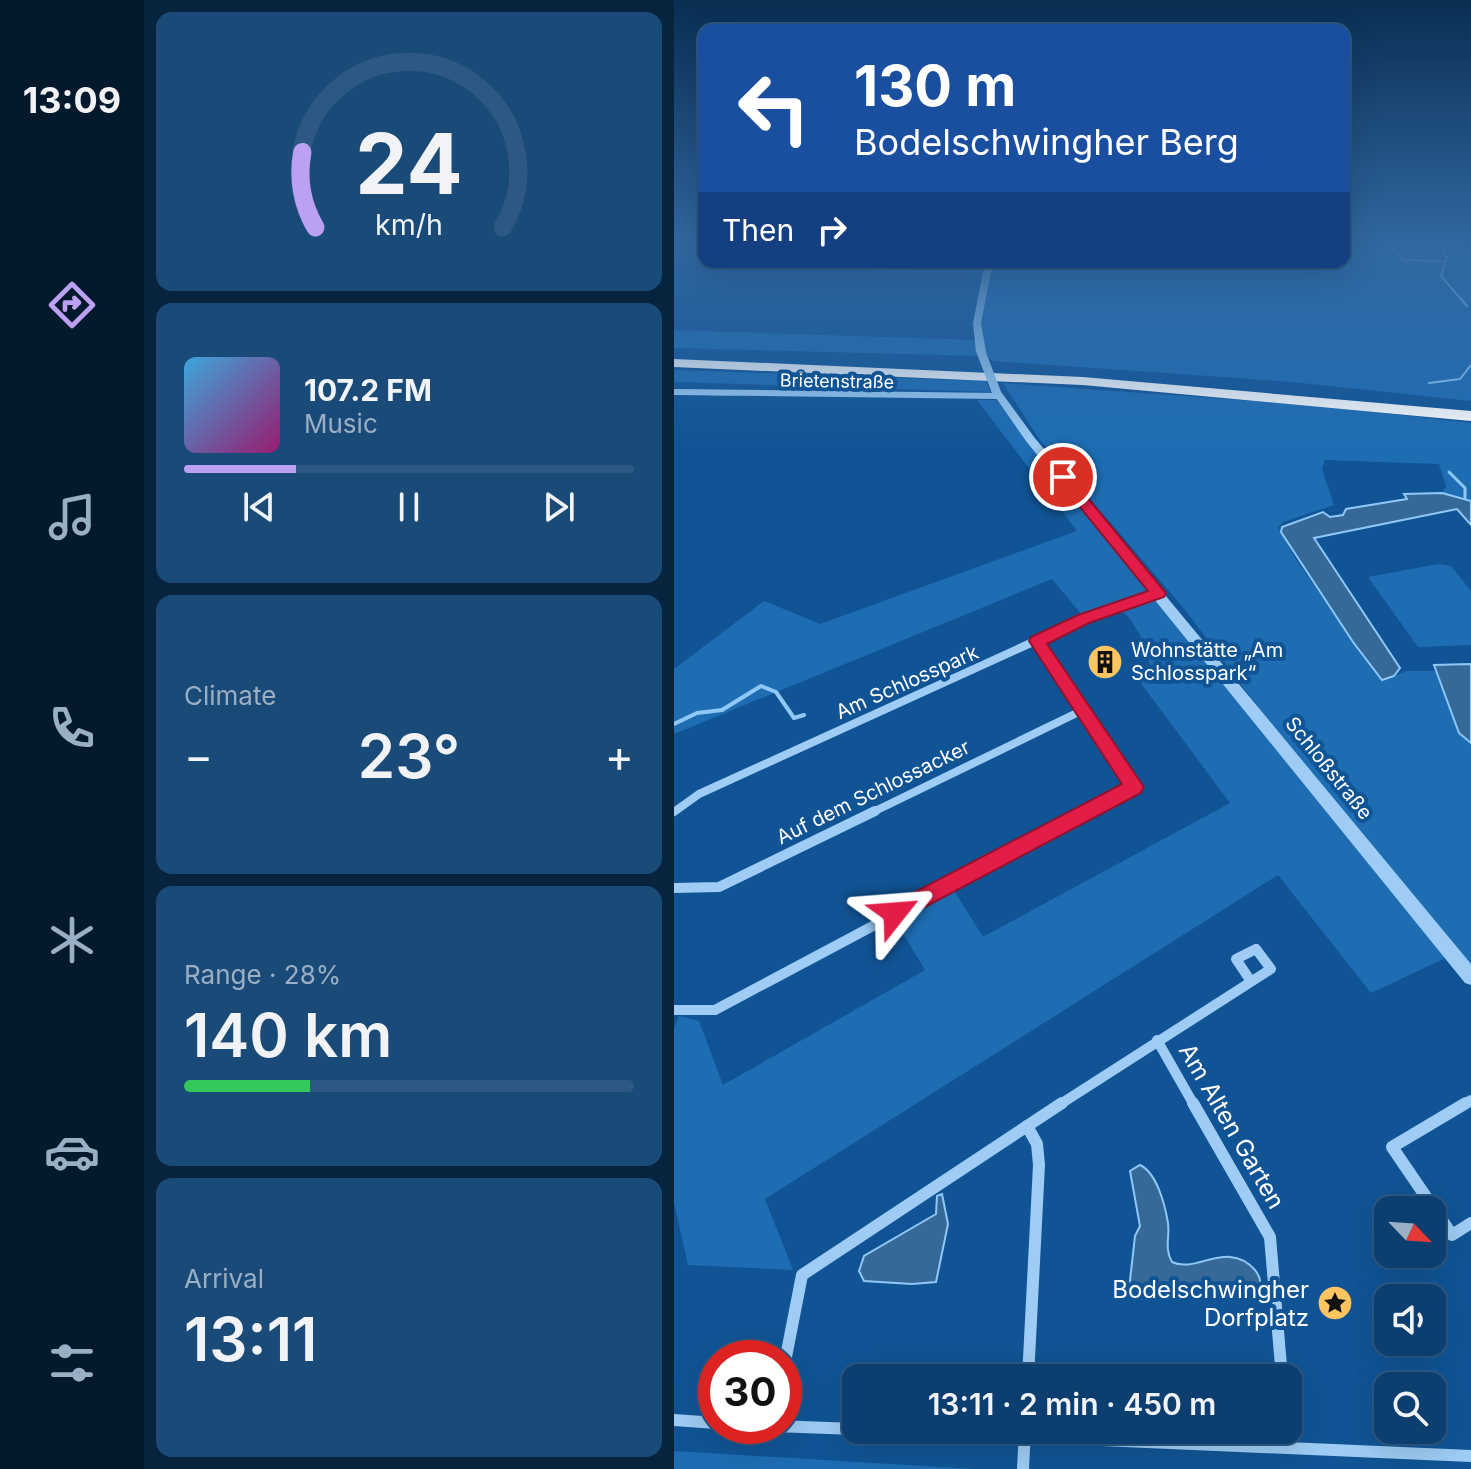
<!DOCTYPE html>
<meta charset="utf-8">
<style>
:root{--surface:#0c3f70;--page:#1a4a78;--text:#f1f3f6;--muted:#9aafc3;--line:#2c5883;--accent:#bca0f2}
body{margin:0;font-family:Inter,sans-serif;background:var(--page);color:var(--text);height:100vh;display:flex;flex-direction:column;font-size:30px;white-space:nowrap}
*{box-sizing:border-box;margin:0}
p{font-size:26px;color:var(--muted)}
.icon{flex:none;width:44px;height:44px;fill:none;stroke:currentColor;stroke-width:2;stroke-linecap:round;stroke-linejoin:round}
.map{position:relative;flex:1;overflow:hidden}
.drawer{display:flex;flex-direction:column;gap:12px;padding:12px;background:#07233e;width:530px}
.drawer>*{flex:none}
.hud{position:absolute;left:24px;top:24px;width:652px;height:244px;border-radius:16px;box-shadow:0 8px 32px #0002,0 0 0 2px var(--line);background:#1a4fa0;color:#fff;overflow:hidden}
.needle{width:52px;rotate:115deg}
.fabs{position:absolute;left:700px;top:1196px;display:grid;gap:16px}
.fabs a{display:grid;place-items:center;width:72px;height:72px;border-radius:16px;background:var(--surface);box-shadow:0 8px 32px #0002,0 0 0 2px var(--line);font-size:40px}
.speed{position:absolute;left:24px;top:1340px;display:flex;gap:16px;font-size:40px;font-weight:700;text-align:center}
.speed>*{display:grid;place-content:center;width:104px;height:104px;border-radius:50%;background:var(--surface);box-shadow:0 8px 32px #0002,0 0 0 2px var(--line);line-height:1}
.speed .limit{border:12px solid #d22;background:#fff;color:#111}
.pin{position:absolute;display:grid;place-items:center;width:68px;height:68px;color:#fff;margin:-34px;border:4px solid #fff;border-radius:50%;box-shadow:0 2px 8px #0007}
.me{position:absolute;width:88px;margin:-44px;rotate:62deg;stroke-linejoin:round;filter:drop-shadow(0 0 6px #0008)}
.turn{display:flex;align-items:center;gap:28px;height:168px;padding:0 24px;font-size:36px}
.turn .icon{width:104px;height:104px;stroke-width:2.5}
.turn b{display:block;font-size:56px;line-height:68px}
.then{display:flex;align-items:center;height:76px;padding:0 24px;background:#0003;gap:16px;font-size:30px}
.big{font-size:60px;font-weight:600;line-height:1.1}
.drawer .card{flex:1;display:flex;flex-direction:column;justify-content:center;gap:12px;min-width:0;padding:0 28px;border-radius:16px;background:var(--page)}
.drawer .dial{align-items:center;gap:0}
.dial svg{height:208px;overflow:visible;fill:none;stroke:var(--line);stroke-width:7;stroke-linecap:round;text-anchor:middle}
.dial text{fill:var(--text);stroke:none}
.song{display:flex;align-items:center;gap:24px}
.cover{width:96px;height:96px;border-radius:12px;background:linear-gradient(135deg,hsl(200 70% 55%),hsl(320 70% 35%))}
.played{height:8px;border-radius:4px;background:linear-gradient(90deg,var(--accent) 25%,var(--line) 25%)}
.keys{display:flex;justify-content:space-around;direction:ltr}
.heat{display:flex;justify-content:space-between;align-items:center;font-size:44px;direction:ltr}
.charge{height:12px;border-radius:6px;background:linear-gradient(90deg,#34c759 28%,var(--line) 0)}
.trip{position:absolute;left:168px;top:1364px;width:460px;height:80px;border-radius:16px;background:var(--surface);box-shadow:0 8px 32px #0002,0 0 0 2px var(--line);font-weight:600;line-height:80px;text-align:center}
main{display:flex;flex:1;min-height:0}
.tab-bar{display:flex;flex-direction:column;width:144px;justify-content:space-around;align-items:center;background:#05192d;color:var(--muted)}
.tab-bar .icon{width:56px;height:56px}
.tab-bar .selected{color:var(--accent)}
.tab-bar b{font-size:36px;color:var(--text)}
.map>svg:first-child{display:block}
.green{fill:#1e6db3}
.water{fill:#366898;stroke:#8fc8f7;stroke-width:2}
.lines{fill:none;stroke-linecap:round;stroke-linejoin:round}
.stream-far2{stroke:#8fc8f7;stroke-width:2}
.stream-far1{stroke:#8fc8f7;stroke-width:3}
.stream{stroke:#8fc8f7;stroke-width:4}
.minor-far4{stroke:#9eccf4;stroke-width:5}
.minor-far3{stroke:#9eccf4;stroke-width:6}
.minor-far2{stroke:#9eccf4;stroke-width:8}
.minor-far1{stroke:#9eccf4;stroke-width:10}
.minor{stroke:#9eccf4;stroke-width:12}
.tertiary{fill:#9eccf4;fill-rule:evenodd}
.motorway{fill:#fff;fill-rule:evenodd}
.tertiary-bridge{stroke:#9eccf4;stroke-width:9}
.route{fill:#e11d48;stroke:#92132f;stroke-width:2}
.labels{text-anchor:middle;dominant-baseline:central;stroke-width:8;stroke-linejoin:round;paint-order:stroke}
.far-street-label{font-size:18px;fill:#fff;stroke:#105495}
.poi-label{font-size:20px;fill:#fff;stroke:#105495;text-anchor:start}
.street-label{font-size:20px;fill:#fff;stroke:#105495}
.near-street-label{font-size:24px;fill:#fff;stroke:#105495}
.near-poi-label{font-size:24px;fill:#fff;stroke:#105495;text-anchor:end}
</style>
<main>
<nav class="tab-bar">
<b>13:09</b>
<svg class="icon selected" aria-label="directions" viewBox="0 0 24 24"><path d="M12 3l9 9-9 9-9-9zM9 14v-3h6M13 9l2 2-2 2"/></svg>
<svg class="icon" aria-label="music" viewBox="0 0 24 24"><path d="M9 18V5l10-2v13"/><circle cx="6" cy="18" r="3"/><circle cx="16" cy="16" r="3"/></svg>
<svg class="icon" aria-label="phone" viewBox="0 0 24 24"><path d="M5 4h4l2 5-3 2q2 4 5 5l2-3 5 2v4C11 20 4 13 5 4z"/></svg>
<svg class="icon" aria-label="climate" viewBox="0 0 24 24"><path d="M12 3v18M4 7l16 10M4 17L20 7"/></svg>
<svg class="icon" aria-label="car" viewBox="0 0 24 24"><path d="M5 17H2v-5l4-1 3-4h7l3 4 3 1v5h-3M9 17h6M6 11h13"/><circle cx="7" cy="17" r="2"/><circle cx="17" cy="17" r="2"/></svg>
<svg class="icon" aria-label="filters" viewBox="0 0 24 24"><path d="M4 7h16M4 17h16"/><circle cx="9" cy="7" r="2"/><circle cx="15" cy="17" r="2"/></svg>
</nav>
<section class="drawer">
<div class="card dial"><svg viewBox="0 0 100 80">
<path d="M14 69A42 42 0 1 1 86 69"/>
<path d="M14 69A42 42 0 0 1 9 40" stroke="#bca0f2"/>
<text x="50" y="56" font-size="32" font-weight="700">24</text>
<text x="50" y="72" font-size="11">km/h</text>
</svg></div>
<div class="card">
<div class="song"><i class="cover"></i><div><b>107.2 FM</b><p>Music</p></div></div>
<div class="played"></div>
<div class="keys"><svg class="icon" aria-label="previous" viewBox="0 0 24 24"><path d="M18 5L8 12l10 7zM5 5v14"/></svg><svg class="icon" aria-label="pause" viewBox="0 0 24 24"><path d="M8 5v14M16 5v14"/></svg><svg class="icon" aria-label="next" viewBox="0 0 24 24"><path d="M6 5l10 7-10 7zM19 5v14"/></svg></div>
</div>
<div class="card"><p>Climate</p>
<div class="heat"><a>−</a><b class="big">23°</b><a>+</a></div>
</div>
<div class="card"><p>Range · 28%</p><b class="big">140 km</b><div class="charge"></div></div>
<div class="card"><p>Arrival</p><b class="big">13:11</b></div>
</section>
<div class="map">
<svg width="797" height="1469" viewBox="0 0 797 1469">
<rect width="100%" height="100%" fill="#105495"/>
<g class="green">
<polygon points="670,242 797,242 797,401 618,382 319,361 308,353 307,356 0,348 0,330 304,340 313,274 185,270 190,262 670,262"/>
<polygon points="0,370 312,381 316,392 0,382"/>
<polygon points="329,383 649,406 797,423 797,501 768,493 772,486 765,464 651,460 648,469 660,505 609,522 604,527 621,558 707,681 733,671 761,671 785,733 797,743 797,977 778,955 697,993 604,875 91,1199 119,1270 14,1265 0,1202 0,1029 5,1016 25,1021 49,1085 251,970 221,920 279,889 309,937 556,803 463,678 472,676 477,668 466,635 455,617 437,603 408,615 378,579 0,734 0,669 90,601 146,624 403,531 303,400 322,400 485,602 656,803 512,611 365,439"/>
<polygon points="764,564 777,566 797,591 797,645 744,647 694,577"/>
<polygon points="0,1451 300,1469 0,1469"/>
</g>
<g class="water">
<polygon points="768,493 797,501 797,525 783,509 640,538 726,668 720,676 708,680 679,642 607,532 608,527 649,512 656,517 669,515 672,509 733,499 730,494"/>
<polygon points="797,664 797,743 785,733 760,665"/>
<path d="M466,1165C483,1173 491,1205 494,1223C496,1237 490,1248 498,1262C522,1274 554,1239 581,1270C587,1278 588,1284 583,1293L490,1291L489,1299L454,1298L461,1236L466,1226L456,1171Z"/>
<polygon points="268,1194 274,1224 262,1282 238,1284 190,1281 185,1271 190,1256 262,1214 263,1196"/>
</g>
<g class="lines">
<g class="stream-far2">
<polyline points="710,242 729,260 770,261"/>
<polyline points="770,242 772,251 769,255 773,257 767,276 793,306"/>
<polyline points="755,383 786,379 797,365"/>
</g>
<polyline class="stream-far1" points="775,472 791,488 791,498"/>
<polyline class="stream" points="0,724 23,713 48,710 87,686 102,692 120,718 130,715"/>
<polyline class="minor-far4" points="0,392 59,393"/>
<polyline class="minor-far3" points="0,392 325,396"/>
<g class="minor-far2">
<polyline points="363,641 460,787 411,813"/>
<polyline points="0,812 25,794 392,627 484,593"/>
<polyline points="197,813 409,710"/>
</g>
<g class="minor-far1">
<polyline points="0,888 45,887 201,811"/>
<polyline points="0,1010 41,1010 415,811"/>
<polyline points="483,1040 520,1105"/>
<polyline points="385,1105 597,969 582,949 562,959 576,980"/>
<polyline points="789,1105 797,1100"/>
</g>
<g class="minor">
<polyline points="519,1103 596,1237 608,1378"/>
<polyline points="792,1103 718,1147 778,1235 797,1223"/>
<polyline points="353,1126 363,1144 365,1165 354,1378"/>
<polyline points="110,1367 128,1275 388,1103"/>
<polyline points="0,1420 42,1423"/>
<polyline points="100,1426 182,1429"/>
<polyline points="196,1430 797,1456"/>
<polyline points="613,1430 614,1448"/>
<polyline points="349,1469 351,1430"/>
</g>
<g class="tertiary">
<polygon points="311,262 319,262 307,323 312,352 307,355 302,352 299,323"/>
<polygon points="319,389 325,389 360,437 797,964 797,985 791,983 352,441 317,391"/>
</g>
<polygon class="motorway" points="0,359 409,377 797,411 797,421 409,385 0,367"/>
<polyline class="tertiary-bridge" points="307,352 322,391"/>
</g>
<linearGradient id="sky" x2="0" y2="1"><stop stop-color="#092e52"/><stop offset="0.54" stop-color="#3167a0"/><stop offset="1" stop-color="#3167a0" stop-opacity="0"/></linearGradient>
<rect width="797" height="448" fill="url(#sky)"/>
<polygon class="route" points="389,473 394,474 492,593 490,597 415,623 373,644 470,787 467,793 228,919 221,922 214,919 210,913 214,906 448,784 355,641 357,637 404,615 474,591 384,480 384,474"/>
<defs>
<symbol id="building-disc" viewBox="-11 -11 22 22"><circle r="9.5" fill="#ffc561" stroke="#105495"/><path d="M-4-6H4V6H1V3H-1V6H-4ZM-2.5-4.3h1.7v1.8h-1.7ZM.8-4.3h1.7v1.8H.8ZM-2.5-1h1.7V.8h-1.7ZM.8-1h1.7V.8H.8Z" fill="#111"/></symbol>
<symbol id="sight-disc" viewBox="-11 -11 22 22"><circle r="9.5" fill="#ffc561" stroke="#105495"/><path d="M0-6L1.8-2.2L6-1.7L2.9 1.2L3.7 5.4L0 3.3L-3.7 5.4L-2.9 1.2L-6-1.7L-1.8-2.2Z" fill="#111"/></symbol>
</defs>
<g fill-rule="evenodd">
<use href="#building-disc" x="411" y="642" width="40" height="40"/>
<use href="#sight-disc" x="641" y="1283" width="40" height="40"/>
</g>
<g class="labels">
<g class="far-street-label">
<text transform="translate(163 381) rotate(1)">Brietenstraße</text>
</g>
<g class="poi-label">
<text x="457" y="650">Wohnstätte „Am<tspan x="457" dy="23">Schlosspark“</tspan></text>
</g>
<g class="street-label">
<text transform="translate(233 682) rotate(-24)">Am Schlosspark</text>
<text transform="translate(655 768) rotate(51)">Schloßstraße</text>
<text transform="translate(199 792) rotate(-26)">Auf dem Schlossacker</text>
</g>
<g class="near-street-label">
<text transform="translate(558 1126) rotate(60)">Am Alten Garten</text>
</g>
<g class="near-poi-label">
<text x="635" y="1289">Bodelschwingher<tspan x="635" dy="28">Dorfplatz</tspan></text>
</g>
</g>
</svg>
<div class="fabs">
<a><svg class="needle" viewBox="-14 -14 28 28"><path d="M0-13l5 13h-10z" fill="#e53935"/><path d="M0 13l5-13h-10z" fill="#9aafc3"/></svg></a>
<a><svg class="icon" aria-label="sound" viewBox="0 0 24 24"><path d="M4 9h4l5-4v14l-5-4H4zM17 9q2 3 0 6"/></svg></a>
<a><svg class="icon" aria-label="search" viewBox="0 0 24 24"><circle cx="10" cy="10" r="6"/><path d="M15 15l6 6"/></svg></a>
</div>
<div class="speed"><div class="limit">30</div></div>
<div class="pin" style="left:389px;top:477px;background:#d93025"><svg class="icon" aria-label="arrive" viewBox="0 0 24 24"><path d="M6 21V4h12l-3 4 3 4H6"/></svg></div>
<svg class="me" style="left:221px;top:913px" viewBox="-20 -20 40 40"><path d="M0-17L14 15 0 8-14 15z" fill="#e11d48" stroke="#fff" stroke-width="4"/></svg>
<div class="trip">13:11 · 2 min · 450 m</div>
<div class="hud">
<div class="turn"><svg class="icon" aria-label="left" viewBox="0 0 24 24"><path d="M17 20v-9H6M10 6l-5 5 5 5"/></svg><div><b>130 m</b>Bodelschwingher Berg</div></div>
<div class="then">Then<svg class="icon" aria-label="right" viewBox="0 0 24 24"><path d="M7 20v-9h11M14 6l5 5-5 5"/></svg></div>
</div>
</div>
</main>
